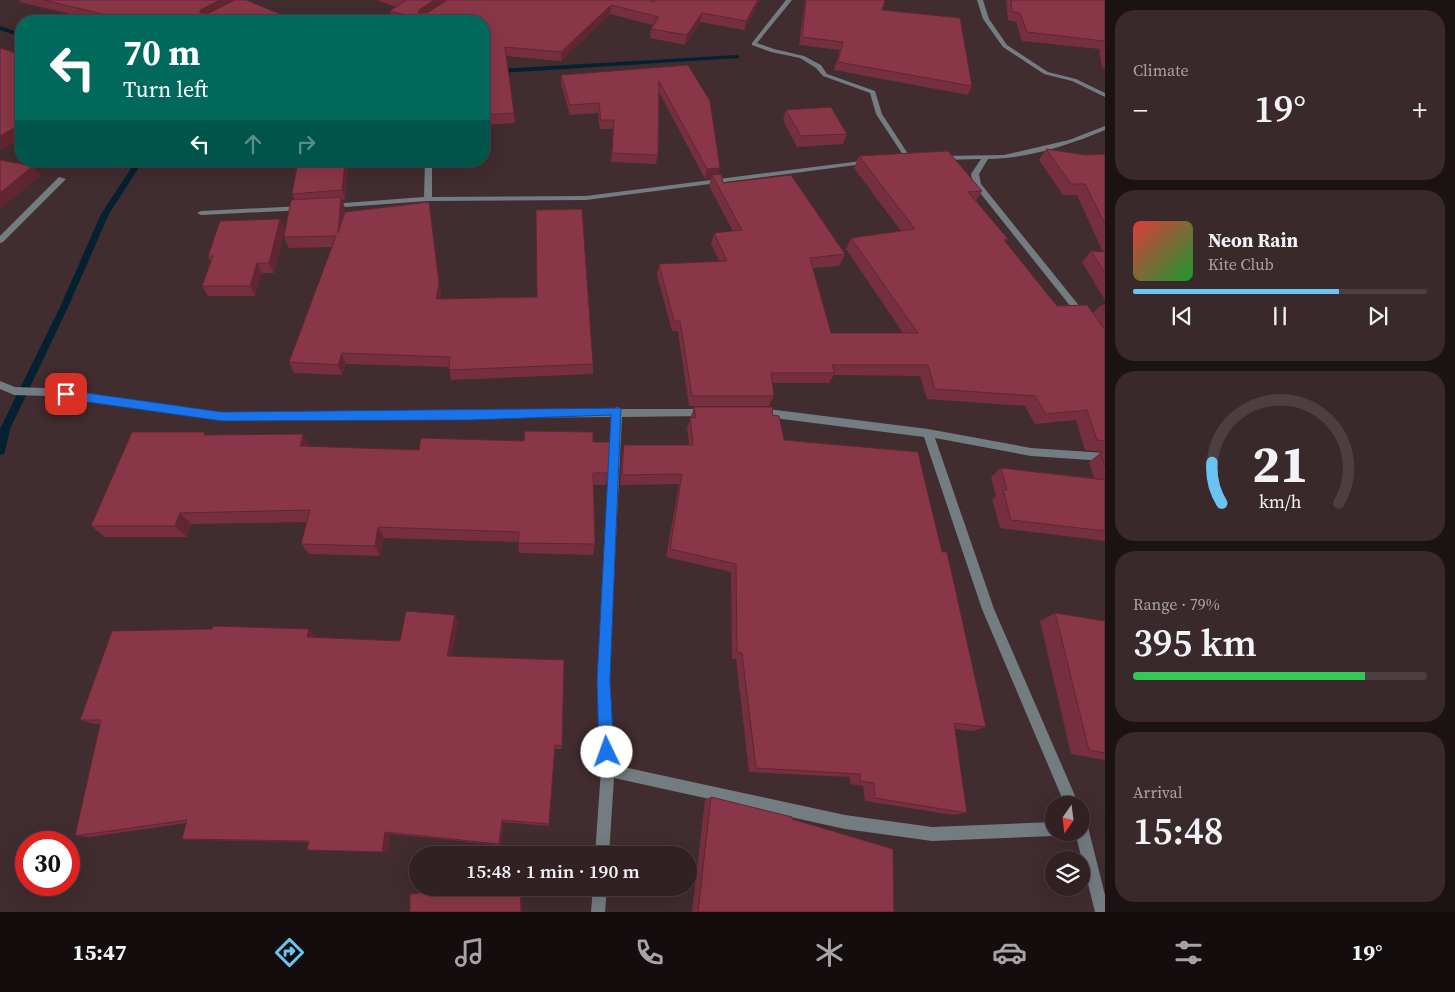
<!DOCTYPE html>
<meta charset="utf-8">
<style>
:root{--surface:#312123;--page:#39292b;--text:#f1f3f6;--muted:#a8a3a6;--line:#4c3e41;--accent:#6ac3f1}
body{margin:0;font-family:"Source Serif 4",serif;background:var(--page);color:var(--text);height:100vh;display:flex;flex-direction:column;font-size:19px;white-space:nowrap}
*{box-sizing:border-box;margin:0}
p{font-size:16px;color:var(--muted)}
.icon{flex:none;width:28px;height:28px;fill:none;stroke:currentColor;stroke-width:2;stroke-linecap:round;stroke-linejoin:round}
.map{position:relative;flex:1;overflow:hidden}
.drawer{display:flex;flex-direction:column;gap:10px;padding:10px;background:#1b1213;width:350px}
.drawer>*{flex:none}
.top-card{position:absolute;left:15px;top:15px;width:475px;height:152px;border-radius:20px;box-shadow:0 5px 20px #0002,0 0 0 1px var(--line);background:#00695c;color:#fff;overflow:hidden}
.needle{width:32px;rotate:194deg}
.fabs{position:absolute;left:1045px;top:796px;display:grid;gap:10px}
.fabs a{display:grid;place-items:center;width:45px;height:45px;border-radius:50%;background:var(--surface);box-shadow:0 5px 20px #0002,0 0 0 1px var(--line);font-size:25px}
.speed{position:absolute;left:15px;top:831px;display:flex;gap:10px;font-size:25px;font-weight:700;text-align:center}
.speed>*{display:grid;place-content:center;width:65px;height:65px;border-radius:50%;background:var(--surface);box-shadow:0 5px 20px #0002,0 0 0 1px var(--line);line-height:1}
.speed .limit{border:8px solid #d22;background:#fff;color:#111}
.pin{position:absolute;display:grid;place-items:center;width:42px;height:42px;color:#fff;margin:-21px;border-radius:10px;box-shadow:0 2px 8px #0006}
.me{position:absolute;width:55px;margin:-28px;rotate:357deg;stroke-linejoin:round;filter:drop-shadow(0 0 4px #0008)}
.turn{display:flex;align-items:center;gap:18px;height:105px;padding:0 25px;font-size:22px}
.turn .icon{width:65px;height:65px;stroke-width:2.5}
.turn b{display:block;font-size:35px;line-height:42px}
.lanes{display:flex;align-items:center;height:48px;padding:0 25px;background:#0003;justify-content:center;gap:25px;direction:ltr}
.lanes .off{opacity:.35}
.big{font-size:38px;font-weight:600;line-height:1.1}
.drawer .tile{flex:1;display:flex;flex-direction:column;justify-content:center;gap:8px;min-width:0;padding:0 18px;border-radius:20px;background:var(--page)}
.drawer .dial{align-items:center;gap:0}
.dial svg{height:130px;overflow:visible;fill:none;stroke:var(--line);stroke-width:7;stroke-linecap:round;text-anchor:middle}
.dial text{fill:var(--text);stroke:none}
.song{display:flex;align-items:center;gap:15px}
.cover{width:60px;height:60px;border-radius:8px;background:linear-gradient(135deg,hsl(0 70% 55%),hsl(130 70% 35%))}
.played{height:5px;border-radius:2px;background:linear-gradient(90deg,var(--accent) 70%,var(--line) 70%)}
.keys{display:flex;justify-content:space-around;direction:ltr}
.heat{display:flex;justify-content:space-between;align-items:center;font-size:28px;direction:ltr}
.charge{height:8px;border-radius:4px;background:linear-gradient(90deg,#34c759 79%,var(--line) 0)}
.trip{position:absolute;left:409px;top:846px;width:288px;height:50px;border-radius:25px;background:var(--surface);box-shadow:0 5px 20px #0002,0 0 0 1px var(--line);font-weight:600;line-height:50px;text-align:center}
.dock{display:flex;height:80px;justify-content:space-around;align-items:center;background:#140d0e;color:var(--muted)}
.dock .icon{width:35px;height:35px}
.dock .current{color:var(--accent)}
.dock b{font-size:22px;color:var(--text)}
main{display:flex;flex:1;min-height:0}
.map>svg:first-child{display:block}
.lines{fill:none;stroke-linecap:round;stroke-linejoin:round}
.stream{fill:#032130;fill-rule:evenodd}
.minor{fill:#727c81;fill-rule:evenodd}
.wall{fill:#762f3e}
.shaded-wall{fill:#602632}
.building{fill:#893748;stroke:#602632}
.route{fill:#1a73e8;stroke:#114b97}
</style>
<main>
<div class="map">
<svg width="1105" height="912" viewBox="0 0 1105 912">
<rect width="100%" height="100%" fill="#412c2f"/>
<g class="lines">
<g class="stream">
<polygon points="0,26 21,33 21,37 0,30"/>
<polygon points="737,55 739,56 739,58 484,74 484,70"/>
<polygon points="136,161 143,161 109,214 69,305 10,429 5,451 4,454 0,455 0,429 61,305 101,214"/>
</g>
<g class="minor">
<polygon points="786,0 792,0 757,43 774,49 804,56 821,65 827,74 875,91 882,114 910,157 909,158 905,158 876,114 870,93 823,76 816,68 800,58 771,52 752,45 752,43"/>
<polygon points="977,0 983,0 989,19 1007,45 1048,72 1076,79 1105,93 1105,97 1072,81 1044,74 1003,47 983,19"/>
<path d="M1105,126V130C1069,145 1027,159 988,159L979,174L981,184L1085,313L1086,315L1082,318L1079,317L973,184L971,174L981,159L940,160L937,158L940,156L1004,155L1069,140Z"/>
<polygon points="869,160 873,162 871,163 586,200 428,201 331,208 327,206 331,204 424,197 425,161 432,161 432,197 586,196"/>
<polygon points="59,177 66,179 3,242 0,243 0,236"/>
<polygon points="302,206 305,206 305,210 201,215 197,213 201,211"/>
<polygon points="0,381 15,387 46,388 222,413 613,409 617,407 621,409 708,409 710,412 708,415 705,416 622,417 609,680 614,765 845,815 932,827 1054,822 1054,832 1059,832 1059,834 1054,836 932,841 845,829 614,778 609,855 595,855 601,770 597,680 612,417 222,421 46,396 14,395 0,389"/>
<polygon points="759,408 928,429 1031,448 1105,453 1105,461 1031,456 935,438 994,609 1079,805 1065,805 982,609 924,437 759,416 754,412"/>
<polygon points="1081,820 1086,822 1088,827 1105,895 1105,912 1095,912 1075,832 1081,832"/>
<polygon points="593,888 607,888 605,912 591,912"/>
</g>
</g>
<g class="wall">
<polygon points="19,0 233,0 234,1 296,21 99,21 20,2"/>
<polygon points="376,0 654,0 653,1 760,0 744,30 700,22 685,45 650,38 651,29 653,25 610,14 561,61 506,56 514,113 515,123 484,125 484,21 397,21 392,20 390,11 396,7"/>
<polygon points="805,0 885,0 882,10 972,86 968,95 834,70 840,50 799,45"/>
<polygon points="1006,0 1105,0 1105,68 1102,68 1099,49 1022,41 1016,22 1008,20"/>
<polygon points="688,65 718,174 723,183 845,254 839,266 813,268 831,333 903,333 846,249 851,238 901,231 854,168 859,156 982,191 976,201 1008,239 1005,242 1057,306 1093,313 1101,305 1105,305 1105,541 1000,528 992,499 996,496 991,477 1001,468 1094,478 1089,462 1101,452 1103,452 1085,450 1076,420 1035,424 1025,406 927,399 920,376 834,375 829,383 772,383 774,396 769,406 689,406 678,331 672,331 657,275 659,264 719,261 711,244 714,233 733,231 709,186 711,178 705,179 659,92 658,155 656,164 611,162 613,129 600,129 598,113 570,115 561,84 561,75"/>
<polygon points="786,110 847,134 843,144 797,147 783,120"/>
<polygon points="1046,149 1085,155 1105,154 1105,300 1082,262 1091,251 1103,252 1077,195 1063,195 1039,160"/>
<polygon points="349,161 345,200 342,200 345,208 344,216 429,202 441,293 440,299 593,364 593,374 451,380 449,367 346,364 342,375 294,373 289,362 332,247 289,248 284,237 295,200 292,194"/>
<polygon points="280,219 285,229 274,273 262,273 255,296 208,296 202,286 211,262 208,256"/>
<polygon points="694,407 772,415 784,440 942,552 986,727 973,731 955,729 967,813 953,815 865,801 863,786 850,784 850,777 749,772 736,659 732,659 731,572 666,557 679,484 620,485 622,455 624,445 689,445 687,428"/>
<polygon points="207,435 310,447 419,450 524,441 593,442 608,473 606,485 594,485 595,544 593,555 519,553 518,542 384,538 380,556 309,554 301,544 307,522 191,524 187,537 105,537 91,526"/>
<polygon points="1055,613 1105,621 1105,760 1071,754 1040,621"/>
<polygon points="458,622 451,656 564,660 562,749 555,749 549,826 503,822 501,845 390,834 388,852 307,850 308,842 194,840 182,839 187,823 90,837 75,836 100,724 94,724 80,720 316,636 315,637 400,641"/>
<polygon points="711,797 792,819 894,912 692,912 705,800"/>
</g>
<g class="shaded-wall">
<polygon points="220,0 233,0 235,3 204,19 200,13 200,10"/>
<polygon points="434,0 448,0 420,19 419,10"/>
<polygon points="758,0 760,0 744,30 746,21"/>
<polygon points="611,5 610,14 561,61 561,52"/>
<polygon points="702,13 700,22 685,45 687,35"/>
<polygon points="21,124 21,138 0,151 0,136"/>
<polygon points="345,161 349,161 345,200 342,190"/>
<polygon points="33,166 41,176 0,209 0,193"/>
<polygon points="720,168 718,177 712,175 711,178 705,179 707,169"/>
<polygon points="341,197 345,208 341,244 338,233"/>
<polygon points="429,202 441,293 438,310 436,299"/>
<polygon points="280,219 285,229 274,273 269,263"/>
<polygon points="257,263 262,273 255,296 250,286"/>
<polygon points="342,353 346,364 342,375 338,365"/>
<polygon points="303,434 310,446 300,446"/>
<polygon points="180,513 191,524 187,537 175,526"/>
<polygon points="378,527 384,538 380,556 375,546"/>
<polygon points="455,615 458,622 450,662 447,656"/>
<polygon points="309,629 316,636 314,643 307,637"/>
<polygon points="502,820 503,822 501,845 499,844"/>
<polygon points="385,832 390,834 388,852 382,852"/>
<polygon points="520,888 521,888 522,912 521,912"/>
</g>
<g class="building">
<polygon points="44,0 220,0 200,10 200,13 209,13 235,0 246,0 295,20 292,21 125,21 127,20"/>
<polygon points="402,0 434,0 419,10 418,13 427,13 447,0 649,0 654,2 655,0 758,0 746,21 702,13 687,35 651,29 659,17 611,5 561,52 505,47 514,113 484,115 484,21 430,21 390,11 405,1"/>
<polygon points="806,0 885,0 882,10 960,18 972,86 838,62 843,42 802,37"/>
<polygon points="1011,0 1105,0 1105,44 1104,41 1027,32 1020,13 1012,12"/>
<polygon points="0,48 10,51 21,57 21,124 0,136"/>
<polygon points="688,65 710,101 720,168 707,169 659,81 658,155 612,153 614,120 601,120 599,103 570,105 561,75"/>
<polygon points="831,107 847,134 801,136 786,110"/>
<polygon points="1046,149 1085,155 1105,154 1105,224 1085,184 1071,184"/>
<polygon points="948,151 982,191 968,192 1008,239 1004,240 1057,306 1087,305 1105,330 1105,441 1097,440 1087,410 1046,414 1035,396 935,389 928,365 832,365 835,373 771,373 774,396 692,396 680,321 674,321 659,264 727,261 714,233 742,230 712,175 721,174 723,183 791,175 845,254 810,258 831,333 918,333 851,238 915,229 859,156"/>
<polygon points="0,160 33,166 0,193"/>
<polygon points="298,161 345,161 342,190 292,194"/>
<polygon points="341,197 338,233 345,212 429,202 439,283 436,299 537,297 536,210 582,209 593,364 449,370 450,357 342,353 338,365 289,362 336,236 284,237 291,200"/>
<polygon points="280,219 269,263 257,263 250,286 202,286 213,256 208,256 220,221"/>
<polygon points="1091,251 1105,252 1105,273"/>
<polygon points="1101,305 1105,305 1105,311"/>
<polygon points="694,407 773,407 772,415 779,416 784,440 918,452 942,552 947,552 986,727 954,723 967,813 875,798 874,783 860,781 860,774 756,768 742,653 737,652 736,564 670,549 682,474 622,475 624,445 693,445 690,417 696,418"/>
<polygon points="525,431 593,432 593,442 610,442 608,473 593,473 595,544 518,543 519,532 378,527 375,546 301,544 310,510 180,513 175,526 91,526 132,432 205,432 204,435 303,434 300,446 419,450 421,438 524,441"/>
<polygon points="1101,452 1105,453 1105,466"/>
<polygon points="1001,468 1105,480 1105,531 1011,520 1003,490 1007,490"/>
<polygon points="406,611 455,615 447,656 564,660 562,746 555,745 549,824 502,820 499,844 385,832 382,852 307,850 309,841 182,839 187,820 75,836 101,720 80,720 112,631 212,629 213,626 309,629 307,637 400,641"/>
<polygon points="1055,613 1105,621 1105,753 1089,750"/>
<polygon points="711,797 792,817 792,819 893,849 894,912 698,912"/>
<polygon points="477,888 520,888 521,912 410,912 410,894"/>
</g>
<polygon class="route" points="66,390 222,412 621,408 610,680 614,752 612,757 607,759 602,757 599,752 597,680 611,415 470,420 222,421 66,399 60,394"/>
</svg>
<div class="fabs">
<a><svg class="needle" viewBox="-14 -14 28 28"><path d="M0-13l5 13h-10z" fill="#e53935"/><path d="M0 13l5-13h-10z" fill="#a8a3a6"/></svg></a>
<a><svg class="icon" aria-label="layers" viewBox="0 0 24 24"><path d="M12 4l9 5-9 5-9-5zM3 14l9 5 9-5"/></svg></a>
</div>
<div class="speed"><div class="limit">30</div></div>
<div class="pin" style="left:66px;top:394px;background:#d93025"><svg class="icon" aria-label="arrive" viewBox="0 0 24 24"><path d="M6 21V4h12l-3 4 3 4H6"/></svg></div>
<svg class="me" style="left:607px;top:752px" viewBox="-20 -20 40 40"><circle r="19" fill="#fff"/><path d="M0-13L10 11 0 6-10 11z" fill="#1a73e8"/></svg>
<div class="trip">15:48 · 1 min · 190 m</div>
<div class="top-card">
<div class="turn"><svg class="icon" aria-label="left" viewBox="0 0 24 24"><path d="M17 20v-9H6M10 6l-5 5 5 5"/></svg><div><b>70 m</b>Turn left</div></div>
<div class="lanes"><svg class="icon" aria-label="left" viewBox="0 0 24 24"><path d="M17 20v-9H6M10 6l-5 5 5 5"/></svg><svg class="icon off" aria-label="ahead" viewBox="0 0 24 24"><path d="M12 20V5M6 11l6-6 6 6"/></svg><svg class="icon off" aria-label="right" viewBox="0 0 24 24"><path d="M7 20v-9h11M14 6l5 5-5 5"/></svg></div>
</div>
</div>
<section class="drawer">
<div class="tile"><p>Climate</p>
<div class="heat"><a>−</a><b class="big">19°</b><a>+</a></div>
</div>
<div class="tile">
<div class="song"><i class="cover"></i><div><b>Neon Rain</b><p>Kite Club</p></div></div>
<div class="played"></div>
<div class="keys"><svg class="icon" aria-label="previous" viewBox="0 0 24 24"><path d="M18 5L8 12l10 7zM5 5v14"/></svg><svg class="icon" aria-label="pause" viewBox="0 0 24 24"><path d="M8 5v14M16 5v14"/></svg><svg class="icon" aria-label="next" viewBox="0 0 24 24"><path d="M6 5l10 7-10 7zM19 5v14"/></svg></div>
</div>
<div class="tile dial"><svg viewBox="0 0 100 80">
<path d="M14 69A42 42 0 1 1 86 69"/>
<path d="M14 69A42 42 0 0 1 8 44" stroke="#6ac3f1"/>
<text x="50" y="56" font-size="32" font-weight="700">21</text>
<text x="50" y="72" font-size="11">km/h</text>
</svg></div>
<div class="tile"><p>Range · 79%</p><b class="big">395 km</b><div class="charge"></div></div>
<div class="tile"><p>Arrival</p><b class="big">15:48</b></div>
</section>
</main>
<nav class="dock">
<b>15:47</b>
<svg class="icon current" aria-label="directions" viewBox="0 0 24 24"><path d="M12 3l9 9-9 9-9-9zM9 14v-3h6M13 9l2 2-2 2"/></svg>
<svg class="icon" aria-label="music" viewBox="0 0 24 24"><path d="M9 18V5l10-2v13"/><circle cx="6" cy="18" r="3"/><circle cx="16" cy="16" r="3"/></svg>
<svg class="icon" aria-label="phone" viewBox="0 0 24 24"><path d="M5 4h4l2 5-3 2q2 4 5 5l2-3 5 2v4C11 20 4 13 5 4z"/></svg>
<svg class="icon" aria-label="climate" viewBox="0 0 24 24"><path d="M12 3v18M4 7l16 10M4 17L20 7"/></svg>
<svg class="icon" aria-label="car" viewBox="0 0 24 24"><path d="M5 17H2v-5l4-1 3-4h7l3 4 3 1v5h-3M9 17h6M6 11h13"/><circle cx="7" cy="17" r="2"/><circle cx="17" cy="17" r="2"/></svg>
<svg class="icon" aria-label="filters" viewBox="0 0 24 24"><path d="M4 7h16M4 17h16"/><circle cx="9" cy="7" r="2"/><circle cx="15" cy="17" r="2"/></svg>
<b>19°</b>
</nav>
